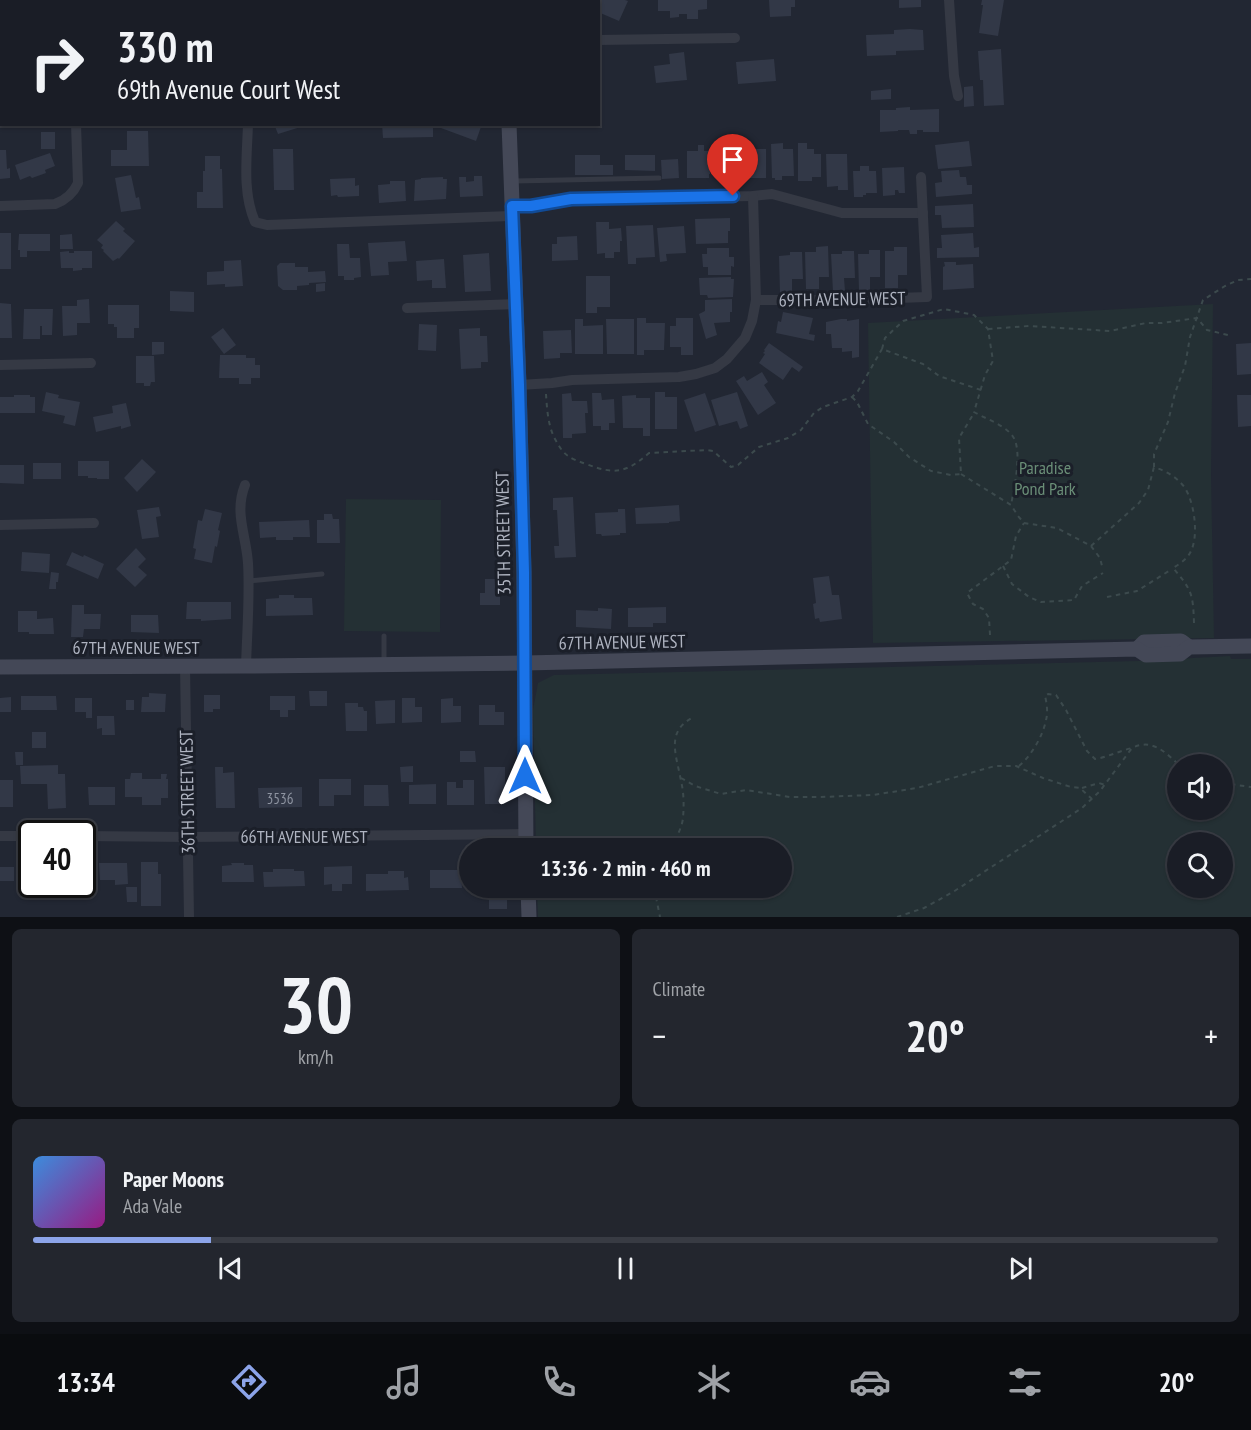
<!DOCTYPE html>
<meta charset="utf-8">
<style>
:root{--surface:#1a1d26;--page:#23262e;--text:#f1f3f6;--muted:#9fa2a7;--line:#383b43;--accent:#8ca4e9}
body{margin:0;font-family:"PT Sans Narrow",sans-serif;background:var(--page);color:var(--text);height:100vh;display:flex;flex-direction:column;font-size:22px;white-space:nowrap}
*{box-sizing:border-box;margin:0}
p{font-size:20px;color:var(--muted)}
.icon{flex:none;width:33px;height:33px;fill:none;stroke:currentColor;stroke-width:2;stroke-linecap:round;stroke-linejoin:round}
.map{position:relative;height:917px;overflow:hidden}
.details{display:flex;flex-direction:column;gap:12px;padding:12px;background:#0e1015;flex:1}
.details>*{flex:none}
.top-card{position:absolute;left:0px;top:0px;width:600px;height:126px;box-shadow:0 2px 4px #0004,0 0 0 2px var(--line);background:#1a1d26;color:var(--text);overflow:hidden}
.controls{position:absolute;left:1167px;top:754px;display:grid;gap:12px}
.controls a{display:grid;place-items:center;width:66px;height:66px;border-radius:50%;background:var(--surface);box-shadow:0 2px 4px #0004,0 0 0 2px var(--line);font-size:30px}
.speed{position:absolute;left:18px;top:820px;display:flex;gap:12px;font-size:30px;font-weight:700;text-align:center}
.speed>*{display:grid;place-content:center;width:78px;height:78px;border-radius:50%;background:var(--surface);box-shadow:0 2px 4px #0004,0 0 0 2px var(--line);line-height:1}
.speed .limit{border:3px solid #111;border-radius:9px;background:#fff;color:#111}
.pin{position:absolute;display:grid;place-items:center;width:51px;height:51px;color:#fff;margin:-62px -26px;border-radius:50% 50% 50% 0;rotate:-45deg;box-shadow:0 0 6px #0007}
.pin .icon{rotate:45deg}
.me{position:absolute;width:66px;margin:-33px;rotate:0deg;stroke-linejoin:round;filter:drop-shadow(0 0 4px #0008)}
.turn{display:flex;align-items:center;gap:21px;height:126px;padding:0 18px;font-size:27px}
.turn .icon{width:78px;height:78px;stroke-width:2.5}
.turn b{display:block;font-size:42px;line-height:51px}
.big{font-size:45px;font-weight:700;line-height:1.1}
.details .card{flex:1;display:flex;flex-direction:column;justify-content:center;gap:9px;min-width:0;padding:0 21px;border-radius:9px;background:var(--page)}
.details .dial{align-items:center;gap:0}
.dial b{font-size:78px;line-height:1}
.song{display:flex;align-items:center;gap:18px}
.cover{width:72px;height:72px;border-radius:9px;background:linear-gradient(135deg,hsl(210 70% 55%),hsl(310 70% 35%))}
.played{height:6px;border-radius:3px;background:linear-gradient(90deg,var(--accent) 15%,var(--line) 15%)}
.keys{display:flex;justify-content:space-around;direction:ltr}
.heat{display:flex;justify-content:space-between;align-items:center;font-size:33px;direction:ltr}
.details .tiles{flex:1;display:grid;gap:12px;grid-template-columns:1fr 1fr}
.card:last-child{grid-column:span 2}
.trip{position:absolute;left:459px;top:838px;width:333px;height:60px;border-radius:30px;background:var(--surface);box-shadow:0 2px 4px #0004,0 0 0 2px var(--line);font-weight:700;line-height:60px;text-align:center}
.tabs{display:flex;height:96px;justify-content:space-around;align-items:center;background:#0a0c0f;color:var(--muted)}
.tabs .icon{width:42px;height:42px}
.tabs .on{color:var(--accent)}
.tabs b{font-size:27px;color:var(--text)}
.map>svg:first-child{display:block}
.green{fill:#243034;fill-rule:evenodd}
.building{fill:#323847}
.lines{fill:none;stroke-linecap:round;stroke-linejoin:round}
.path{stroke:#3c4a4d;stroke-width:2;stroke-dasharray:4.5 4.5;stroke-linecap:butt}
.lane{stroke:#353944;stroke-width:5}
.street{stroke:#353944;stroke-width:10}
.secondary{stroke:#444857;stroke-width:15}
.route-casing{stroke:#114b97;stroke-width:15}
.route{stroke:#1a73e8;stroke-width:10}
.labels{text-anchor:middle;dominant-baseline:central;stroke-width:6;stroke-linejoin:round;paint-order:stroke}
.number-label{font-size:15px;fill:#8e94a1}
.street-label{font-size:18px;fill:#afb4c1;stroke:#1b1f29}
.park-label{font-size:18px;fill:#6a8e77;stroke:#1b1f29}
</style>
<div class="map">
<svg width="1251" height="917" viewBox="0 0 1251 917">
<rect width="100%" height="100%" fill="#222733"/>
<g class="green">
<polygon points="1213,304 1211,475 1214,638 873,643 868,323"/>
<polygon points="346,499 441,500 440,632 344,631"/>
<path d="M1230,656L1231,659H1251V917H538L537,888H782V849H536L533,710L538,683L554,675L1138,661ZM1178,765H1222V810H1178ZM1178,843H1222V888H1178Z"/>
</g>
<g class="building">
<polygon points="598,0 625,0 628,1 619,21 598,12"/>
<polygon points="658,0 707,0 707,9 698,10 698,19 687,19 687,14 679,14 679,17 670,18 670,11 658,11"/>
<polygon points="769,0 795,0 795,7 791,7 791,16 770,17"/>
<polygon points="899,0 921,0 921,7 899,8"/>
<polygon points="982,0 1004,0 998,36 979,33 983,5 981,5"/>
<polygon points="910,29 923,30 924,50 896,51 896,55 867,56 866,35 894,34 894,30"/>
<polygon points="1001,49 1004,105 984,106 983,80 980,80 978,51"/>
<polygon points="684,52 687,80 656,83 654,66 670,64 669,54"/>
<polygon points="774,59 776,81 738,84 736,62"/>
<polygon points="973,86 974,106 964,107 964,87"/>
<polygon points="891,89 891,99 871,100 871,91"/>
<polygon points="910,107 910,110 939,109 939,132 923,132 923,130 917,130 917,134 910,134 909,130 898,130 898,131 880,132 880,110 896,110 896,108"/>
<polygon points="274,124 307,124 307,125 278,134"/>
<polygon points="382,124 433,124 433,137 383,138"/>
<polygon points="442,124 482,124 476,141 441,128"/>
<polygon points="127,131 148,131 149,166 111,166 111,150 127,150"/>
<rect x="41" y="132" width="14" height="17"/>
<polygon points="969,141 972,166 938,169 935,145"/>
<polygon points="783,143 783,149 793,149 794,176 782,176 782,180 775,180 775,178 772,178 771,144"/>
<polygon points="798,143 807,143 807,149 814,149 814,154 821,154 821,177 812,177 812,181 798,181"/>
<polygon points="698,145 704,145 704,151 710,151 710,174 709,174 709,178 687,178 687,151 698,151"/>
<polygon points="719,145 726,145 726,150 736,150 737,179 720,179 720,177 716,177 715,150 719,150"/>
<polygon points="273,149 293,149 294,190 274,190"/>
<rect x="743" y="149" width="23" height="29"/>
<polygon points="0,150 6,150 7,169 10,168 10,178 0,179"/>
<polygon points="50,153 55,166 45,170 46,173 32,178 30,176 20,180 15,165"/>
<polygon points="826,154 847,154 848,190 838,190 838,186 827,187"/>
<polygon points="575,155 600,155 600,165 613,165 613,175 575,175"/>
<polygon points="625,155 655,155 655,171 625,170"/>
<polygon points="205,156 220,156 220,169 222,169 223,208 197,208 197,192 203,192 203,171 205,171"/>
<polygon points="678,159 679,178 662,179 661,160"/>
<polygon points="860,166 869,166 869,171 876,171 877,193 866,193 866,195 863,195 863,197 854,197 853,171 860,171"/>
<polygon points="904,167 905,193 899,193 898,190 895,190 895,195 883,196 882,168"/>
<polygon points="959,170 960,177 966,177 967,185 972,185 972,194 936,197 935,183 942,182 941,171"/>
<polygon points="131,175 136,198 139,197 141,209 121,212 115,178"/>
<polygon points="474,176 482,176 483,196 460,197 459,177 466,177 466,182 474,181"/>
<polygon points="443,177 443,179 447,179 446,199 414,201 415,180 421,179 421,178"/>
<polygon points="355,178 355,186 359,185 359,196 338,197 337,195 331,196 330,179"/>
<polygon points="390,181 405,181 406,201 379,203 378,185 390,184"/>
<polygon points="973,204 974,227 942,228 941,215 935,215 935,206"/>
<polygon points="730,218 730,231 728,231 728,243 696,244 695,219"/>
<polygon points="116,221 125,229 123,231 135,241 119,259 118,258 113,261 103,251 104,250 101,248 103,245 97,240"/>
<polygon points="596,222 609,222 609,229 621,228 622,241 620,241 620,252 614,252 614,258 605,258 605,253 597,254"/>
<polygon points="653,225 655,257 636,258 636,264 628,264 626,226"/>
<polygon points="684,226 686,253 666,254 667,261 660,262 657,228"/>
<rect x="0" y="233" width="11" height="36"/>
<polygon points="973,233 974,248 979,247 979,257 937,258 937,248 942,248 941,235"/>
<polygon points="19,234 50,234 50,251 27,251 27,257 20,257 20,250 18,250"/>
<polygon points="72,234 73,249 60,249 60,235"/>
<polygon points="577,236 578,260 552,261 552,244 557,244 557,237"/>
<polygon points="405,241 407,261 388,262 389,275 371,276 368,243"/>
<polygon points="337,244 349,244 350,258 360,258 361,277 354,278 354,280 344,280 344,276 338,276"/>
<polygon points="828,246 829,277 819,277 819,289 806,289 805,252 816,252 816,247"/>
<polygon points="894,247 907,247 907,275 898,275 898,288 885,288 885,251 894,251"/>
<polygon points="707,248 729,248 729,257 734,257 734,267 731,266 731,275 708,275 708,267 703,267 702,254 707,254"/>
<polygon points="869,250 880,250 880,277 870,277 870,291 859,291 858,254 869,254"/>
<polygon points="69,251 69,253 74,253 74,251 92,251 92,268 82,268 82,270 73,271 73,268 61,268 60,252"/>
<polygon points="842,251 854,251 855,278 844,278 845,291 833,292 831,254 842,254"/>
<polygon points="790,252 802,252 803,279 792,279 792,293 780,293 779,256 790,255"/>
<polygon points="489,253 491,291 465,292 463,255"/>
<polygon points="444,259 446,288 432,288 432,280 417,281 416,261"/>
<polygon points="241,260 243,286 225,287 225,284 207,285 207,272 224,271 224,261"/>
<polygon points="944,262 956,262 956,265 973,264 974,288 943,290 943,267 945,266"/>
<polygon points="280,263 295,263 295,267 308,267 308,272 325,271 326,282 309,283 309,285 297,286 297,290 283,290 278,286 277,266"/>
<polygon points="586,276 610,276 610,307 597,307 597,313 586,313"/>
<polygon points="731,277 731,279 734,279 733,297 708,298 707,295 700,295 699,278"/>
<polygon points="325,283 325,291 316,292 316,284"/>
<polygon points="170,291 194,292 194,312 170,311"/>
<polygon points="89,299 90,323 77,323 77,335 63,336 62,306 77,306 77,300"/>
<polygon points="732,299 732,312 730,312 730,322 714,323 717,335 706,339 699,314 705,311 705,300"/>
<polygon points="0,303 11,304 12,338 0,338"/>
<polygon points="108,305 139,305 139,328 134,328 134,338 117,338 117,327 114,327 114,324 108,324"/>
<polygon points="24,309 53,309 52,335 42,335 42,326 40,326 40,339 23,339"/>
<polygon points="783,312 813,318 809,334 815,335 814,341 776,333 778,321 781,322"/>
<polygon points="637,318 646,318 646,323 665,323 664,350 644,350 644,355 637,355"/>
<polygon points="676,318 693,318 693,355 681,355 681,347 670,347 670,326 676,326"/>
<polygon points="575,319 583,319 583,326 603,325 603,354 575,354"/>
<polygon points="606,319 634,319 634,354 607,354"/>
<polygon points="841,319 847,319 847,321 859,319 859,357 852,358 852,351 842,352 842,348 832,348 831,334 826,334 826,322"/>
<polygon points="419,324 437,325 436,351 418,350"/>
<polygon points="223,328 236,345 224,354 211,337"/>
<polygon points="480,328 480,336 487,336 488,362 481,362 481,368 461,369 459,329"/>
<polygon points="571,330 572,353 560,353 560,358 544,359 543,331"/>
<polygon points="152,342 164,342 164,354 152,355"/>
<polygon points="769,343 803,367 799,372 792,367 783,380 759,363 765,354 763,353 765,351 764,350"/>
<polygon points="1251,343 1251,374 1237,375 1236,344"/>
<polygon points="220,355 246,355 246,358 255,358 255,365 260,365 260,378 251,378 251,384 239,384 239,378 219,378"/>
<polygon points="136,356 154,356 155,382 151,382 150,386 144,386 144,383 136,383"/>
<polygon points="762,372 768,382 764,385 776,403 758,415 736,381 744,376 747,381"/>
<polygon points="46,392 59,395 58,398 80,402 75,426 63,423 65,416 42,411"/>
<polygon points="655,392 665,392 665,397 677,397 677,429 655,429"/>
<polygon points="737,392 748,426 740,429 737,421 719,426 711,400"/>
<polygon points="571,393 572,401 587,401 588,413 585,413 586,433 572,434 572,438 563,438 562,394"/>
<polygon points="592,393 601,393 602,400 614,399 615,423 609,423 609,430 601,430 601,426 593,426"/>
<polygon points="705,393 716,425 695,432 684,400"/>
<polygon points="14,395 30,395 30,397 35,397 35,413 0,413 0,397 14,397"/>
<polygon points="636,395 636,398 650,398 650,436 643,436 643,428 623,428 622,396"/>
<polygon points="1237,395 1251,395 1251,426 1238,427"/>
<polygon points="126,403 131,426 121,429 121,426 96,432 93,417 113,413 112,406"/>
<polygon points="142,459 156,472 137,492 124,478"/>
<polygon points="78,461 109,461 109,479 97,479 97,478 88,478 88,476 78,476"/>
<rect x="33" y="463" width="28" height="16"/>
<polygon points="0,465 24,465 24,484 0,483"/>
<polygon points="573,497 576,557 555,558 554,546 559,546 557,510 553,510 553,498"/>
<polygon points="679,505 680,521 669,522 669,523 636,524 635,508"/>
<polygon points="159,507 161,516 156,517 159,537 142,539 137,510"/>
<polygon points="205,509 222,513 218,530 220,531 217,547 215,546 212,563 194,559 196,549 193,548 198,520 202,521"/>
<polygon points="618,509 625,509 626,533 620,533 620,535 602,536 601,534 596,534 595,513 618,512"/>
<polygon points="324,514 332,514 333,519 339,519 340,543 317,543 317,520 324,520"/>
<polygon points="309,520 310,537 293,537 293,540 276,540 276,537 260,538 259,522"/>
<polygon points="136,548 146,559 138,567 147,575 135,587 116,569"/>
<polygon points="22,552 50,554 49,573 21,571"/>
<polygon points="72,552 83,557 84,555 104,564 98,579 66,565"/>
<polygon points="51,572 59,573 58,582 56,582 56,589 49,589"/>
<polygon points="829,576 832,595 839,595 842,619 820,622 819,618 815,619 813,604 816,603 813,578"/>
<polygon points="485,579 495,579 495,588 500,588 500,605 480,605 480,593 485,593"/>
<polygon points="279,595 294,595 294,598 312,598 313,615 266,616 266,599 279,598"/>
<polygon points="187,602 231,602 231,619 201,621 201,619 186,619"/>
<polygon points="72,605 84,605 84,614 101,614 100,629 84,629 83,637 71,637"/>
<polygon points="666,607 666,623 653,623 653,627 628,627 628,608"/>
<polygon points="598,608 612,609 611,629 576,627 576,610 598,611"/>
<polygon points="18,611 37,611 37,619 53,618 54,634 29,634 29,632 18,632"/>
<polygon points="131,615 158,615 159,633 131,632"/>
<polygon points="309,691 327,691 327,706 310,706"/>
<polygon points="149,693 166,694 165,712 141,712 142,697 149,697"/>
<polygon points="204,695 220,695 220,709 213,709 213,712 204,712"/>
<polygon points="21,696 56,696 57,710 21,710"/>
<polygon points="270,696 295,696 295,710 288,710 288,717 280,717 280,710 270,710"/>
<polygon points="11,697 11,712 0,712 0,698"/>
<polygon points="75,698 92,698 92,718 86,718 86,712 75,712"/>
<polygon points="402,698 415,698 415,707 422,707 422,722 402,723"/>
<polygon points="453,698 453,706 461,706 461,722 441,723 441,699"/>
<rect x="126" y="700" width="8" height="10"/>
<polygon points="395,700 395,723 376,724 375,701"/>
<polygon points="345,703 358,703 358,707 363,707 364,711 367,711 367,731 346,731"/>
<polygon points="479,705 495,705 495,712 504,712 504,725 479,725"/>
<polygon points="97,716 114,716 115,735 102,735 102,728 97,729"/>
<rect x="32" y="732" width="14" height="16"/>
<polygon points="460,751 475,751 476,762 460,762"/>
<polygon points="15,752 23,752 23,765 16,765"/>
<polygon points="58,765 58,774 65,774 66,808 48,809 47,784 21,784 20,766"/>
<polygon points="413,766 413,782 401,782 400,767"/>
<polygon points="215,767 223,767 223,773 234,772 235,808 216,808"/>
<polygon points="484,767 505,767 505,791 502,791 502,804 485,804"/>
<polygon points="131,773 142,773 142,779 161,779 161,774 167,774 166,779 168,779 168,798 161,798 161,805 142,805 142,797 125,797 125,779 130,779"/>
<polygon points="319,779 351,779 351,795 334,795 334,806 319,806"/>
<rect x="0" y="780" width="13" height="27"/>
<polygon points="463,780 474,780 474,805 447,805 447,782 456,782 456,788 463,788"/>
<polygon points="436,784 436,804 409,804 409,785"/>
<polygon points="364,785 388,785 389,806 364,806"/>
<polygon points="88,787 115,787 115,805 89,805"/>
<polygon points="302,787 302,807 259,808 258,788"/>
<polygon points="141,862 158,862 158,874 161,874 161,906 141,906"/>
<polygon points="99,863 127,863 128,884 115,885 115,880 100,880"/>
<polygon points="231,863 244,863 244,865 253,865 254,882 222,882 222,866 232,865"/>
<polygon points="82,864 93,864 93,887 80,888 80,885 82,885"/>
<rect x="22" y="866" width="10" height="18"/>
<polygon points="352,866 352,884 342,884 342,891 332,891 332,884 324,885 324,867"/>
<rect x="0" y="867" width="14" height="14"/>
<polygon points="273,869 294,869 294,871 304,871 305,886 264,887 263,872 273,872"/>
<polygon points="430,870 461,870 462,888 430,888"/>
<polygon points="388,871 404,871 404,878 408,877 409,890 366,891 366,874 388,874"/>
<polygon points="126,887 137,887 137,902 127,902"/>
<rect x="489" y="888" width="18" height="21"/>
</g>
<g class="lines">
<g class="path">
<polyline points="988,329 1029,326 1110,331 1146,323 1162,323 1197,318 1207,330 1232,336"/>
<path d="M981,390L939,376L923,364L882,349L885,338L903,321L944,309L974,315L988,329L993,361L985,375L974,412C986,419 1002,424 1011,434C1024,447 1014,488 1011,505"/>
<path d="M546,394C547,409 548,426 555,439C564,456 569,458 586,464C615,475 626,473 649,453L707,450L713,451L731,467L738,465L759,447L788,438L801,430L814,413L823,407L852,397L858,391L882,349"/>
<polyline points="852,397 857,402 868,424 894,442 909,457 931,471 951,475 961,474 959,438 974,413"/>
<polyline points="961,474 1011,505 1018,516 1024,523 1057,528 1091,546 1100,558 1102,566"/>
<polyline points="1091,546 1139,503 1148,490 1154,467"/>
<polyline points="1003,566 1012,584 1029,597 1041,602 1074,600 1082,586 1103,573"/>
<polyline points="1107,597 1137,591 1172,569"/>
<path d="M1194,623C1193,594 1192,590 1173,568C1178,565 1184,561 1188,556C1200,541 1195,504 1185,488C1177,477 1166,471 1154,467V454L1168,422L1175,393L1185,366L1190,337L1203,300L1225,286L1238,280L1251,279"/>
<polyline points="990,635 989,618 983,609 973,604 967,593 1011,560 1016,536 1024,523"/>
<path d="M1019,766C1031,756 1043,736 1046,720C1048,713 1047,704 1045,696L1048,694L1056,695L1066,710L1087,751L1095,759C1108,757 1119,751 1132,748"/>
<polyline points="681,778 695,786 721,794 746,790 790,797 820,797 873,795 917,788 995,766 1016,766 1043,778 1071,787 1080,788 1092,799"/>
<polyline points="1222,783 1251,787"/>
<polyline points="1082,788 1099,783 1105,785"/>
<path d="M671,849C675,840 682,828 683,818C684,806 684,793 681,781C677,757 665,732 692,718"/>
<polyline points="656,888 655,892 660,917"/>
<path d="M897,917L924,908L953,892L1082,808L1100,791L1132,748C1152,738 1165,752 1179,765"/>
</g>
<g class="lane">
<polyline points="514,181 659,178"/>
<polyline points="249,581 322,574"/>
<polyline points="384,664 384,636"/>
</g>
<g class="street">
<polyline points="949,0 954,76 958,96"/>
<polyline points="598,40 735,38"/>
<polyline points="0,53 2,53"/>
<path d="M248,124C247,157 242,192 255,222L267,225L513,216"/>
<path d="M0,206L55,204C66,200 73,194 78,183L76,124"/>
<polyline points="512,206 531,206 571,199 753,196 772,194 842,213 923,213"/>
<polyline points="756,300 838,300 927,297 921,177"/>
<polyline points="407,308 516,304"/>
<polyline points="0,365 91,363"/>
<polyline points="519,385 552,383 572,380 679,377 696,374 715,368 727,359 745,338 752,321 756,300 753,196"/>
<path d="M245,485C234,513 246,534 248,563C250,597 247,632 246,666"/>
<polyline points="0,525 94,523"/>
<polyline points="185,666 189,917"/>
<polyline points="0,836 32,836"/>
<polyline points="82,836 187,837 525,834"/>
</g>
<g class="secondary">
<polyline points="504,0 504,2"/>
<polyline points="509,124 519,385 524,572 526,849"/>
<polyline points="1137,649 1144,642 1181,641 1189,647"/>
<polyline points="0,667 246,666 525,663 1137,649 1146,655 1180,654 1189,647 1251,646"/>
<polyline points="528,888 529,917"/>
</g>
</g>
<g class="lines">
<defs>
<polyline id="route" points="525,776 524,572 519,385 512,206 531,206 571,199 733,196"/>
</defs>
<use href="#route" class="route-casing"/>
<use href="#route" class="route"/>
</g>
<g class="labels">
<g class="number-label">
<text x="280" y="798">3536</text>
</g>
<g class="street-label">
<text transform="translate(842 299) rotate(-1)">69TH AVENUE WEST</text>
<text transform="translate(503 533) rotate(-91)">35TH STREET WEST</text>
<text transform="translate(622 642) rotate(-1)">67TH AVENUE WEST</text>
<text x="136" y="647">67TH AVENUE WEST</text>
<text transform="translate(187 792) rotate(-91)">36TH STREET WEST</text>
<text x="304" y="836">66TH AVENUE WEST</text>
</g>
<g class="park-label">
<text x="1045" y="467">Paradise<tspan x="1045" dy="21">Pond Park</tspan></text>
</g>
</g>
</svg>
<div class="controls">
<a><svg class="icon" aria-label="sound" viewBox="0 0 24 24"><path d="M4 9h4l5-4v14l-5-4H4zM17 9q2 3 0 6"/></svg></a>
<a><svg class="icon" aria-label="search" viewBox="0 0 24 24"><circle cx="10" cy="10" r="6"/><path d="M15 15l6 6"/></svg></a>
</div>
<div class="speed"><div class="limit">40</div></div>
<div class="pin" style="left:733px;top:196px;background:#d93025"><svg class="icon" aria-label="arrive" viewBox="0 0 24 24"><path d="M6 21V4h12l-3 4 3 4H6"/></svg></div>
<svg class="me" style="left:525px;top:776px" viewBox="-20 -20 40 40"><path d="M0-17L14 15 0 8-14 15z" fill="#1a73e8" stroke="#fff" stroke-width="4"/></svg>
<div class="trip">13:36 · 2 min · 460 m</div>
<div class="top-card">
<div class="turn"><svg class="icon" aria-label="right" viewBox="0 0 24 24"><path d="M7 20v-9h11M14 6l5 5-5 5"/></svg><div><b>330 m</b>69th Avenue Court West</div></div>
</div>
</div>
<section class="details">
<div class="tiles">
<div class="card dial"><b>30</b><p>km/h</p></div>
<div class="card"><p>Climate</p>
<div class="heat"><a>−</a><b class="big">20°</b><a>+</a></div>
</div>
<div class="card">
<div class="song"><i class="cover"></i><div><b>Paper Moons</b><p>Ada Vale</p></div></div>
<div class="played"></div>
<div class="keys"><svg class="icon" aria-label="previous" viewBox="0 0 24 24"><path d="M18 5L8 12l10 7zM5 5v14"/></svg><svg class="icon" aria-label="pause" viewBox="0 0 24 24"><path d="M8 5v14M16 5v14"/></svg><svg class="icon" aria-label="next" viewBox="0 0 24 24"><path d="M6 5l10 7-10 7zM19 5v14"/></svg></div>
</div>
</div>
</section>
<nav class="tabs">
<b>13:34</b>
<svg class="icon on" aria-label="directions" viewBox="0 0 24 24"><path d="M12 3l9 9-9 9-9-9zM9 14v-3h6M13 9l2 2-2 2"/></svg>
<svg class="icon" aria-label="music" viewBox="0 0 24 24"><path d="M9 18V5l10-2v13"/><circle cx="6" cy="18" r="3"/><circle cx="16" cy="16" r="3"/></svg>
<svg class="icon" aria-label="phone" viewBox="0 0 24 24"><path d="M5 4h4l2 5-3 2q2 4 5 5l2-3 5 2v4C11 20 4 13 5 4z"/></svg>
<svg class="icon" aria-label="climate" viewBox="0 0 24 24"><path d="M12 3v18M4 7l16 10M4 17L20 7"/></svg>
<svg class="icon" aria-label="car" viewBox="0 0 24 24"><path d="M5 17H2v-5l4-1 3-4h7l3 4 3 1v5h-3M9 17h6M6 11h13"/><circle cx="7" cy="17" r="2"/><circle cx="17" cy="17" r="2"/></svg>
<svg class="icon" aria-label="filters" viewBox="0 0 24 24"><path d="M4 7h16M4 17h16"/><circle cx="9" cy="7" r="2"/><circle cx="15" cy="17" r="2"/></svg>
<b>20°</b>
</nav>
